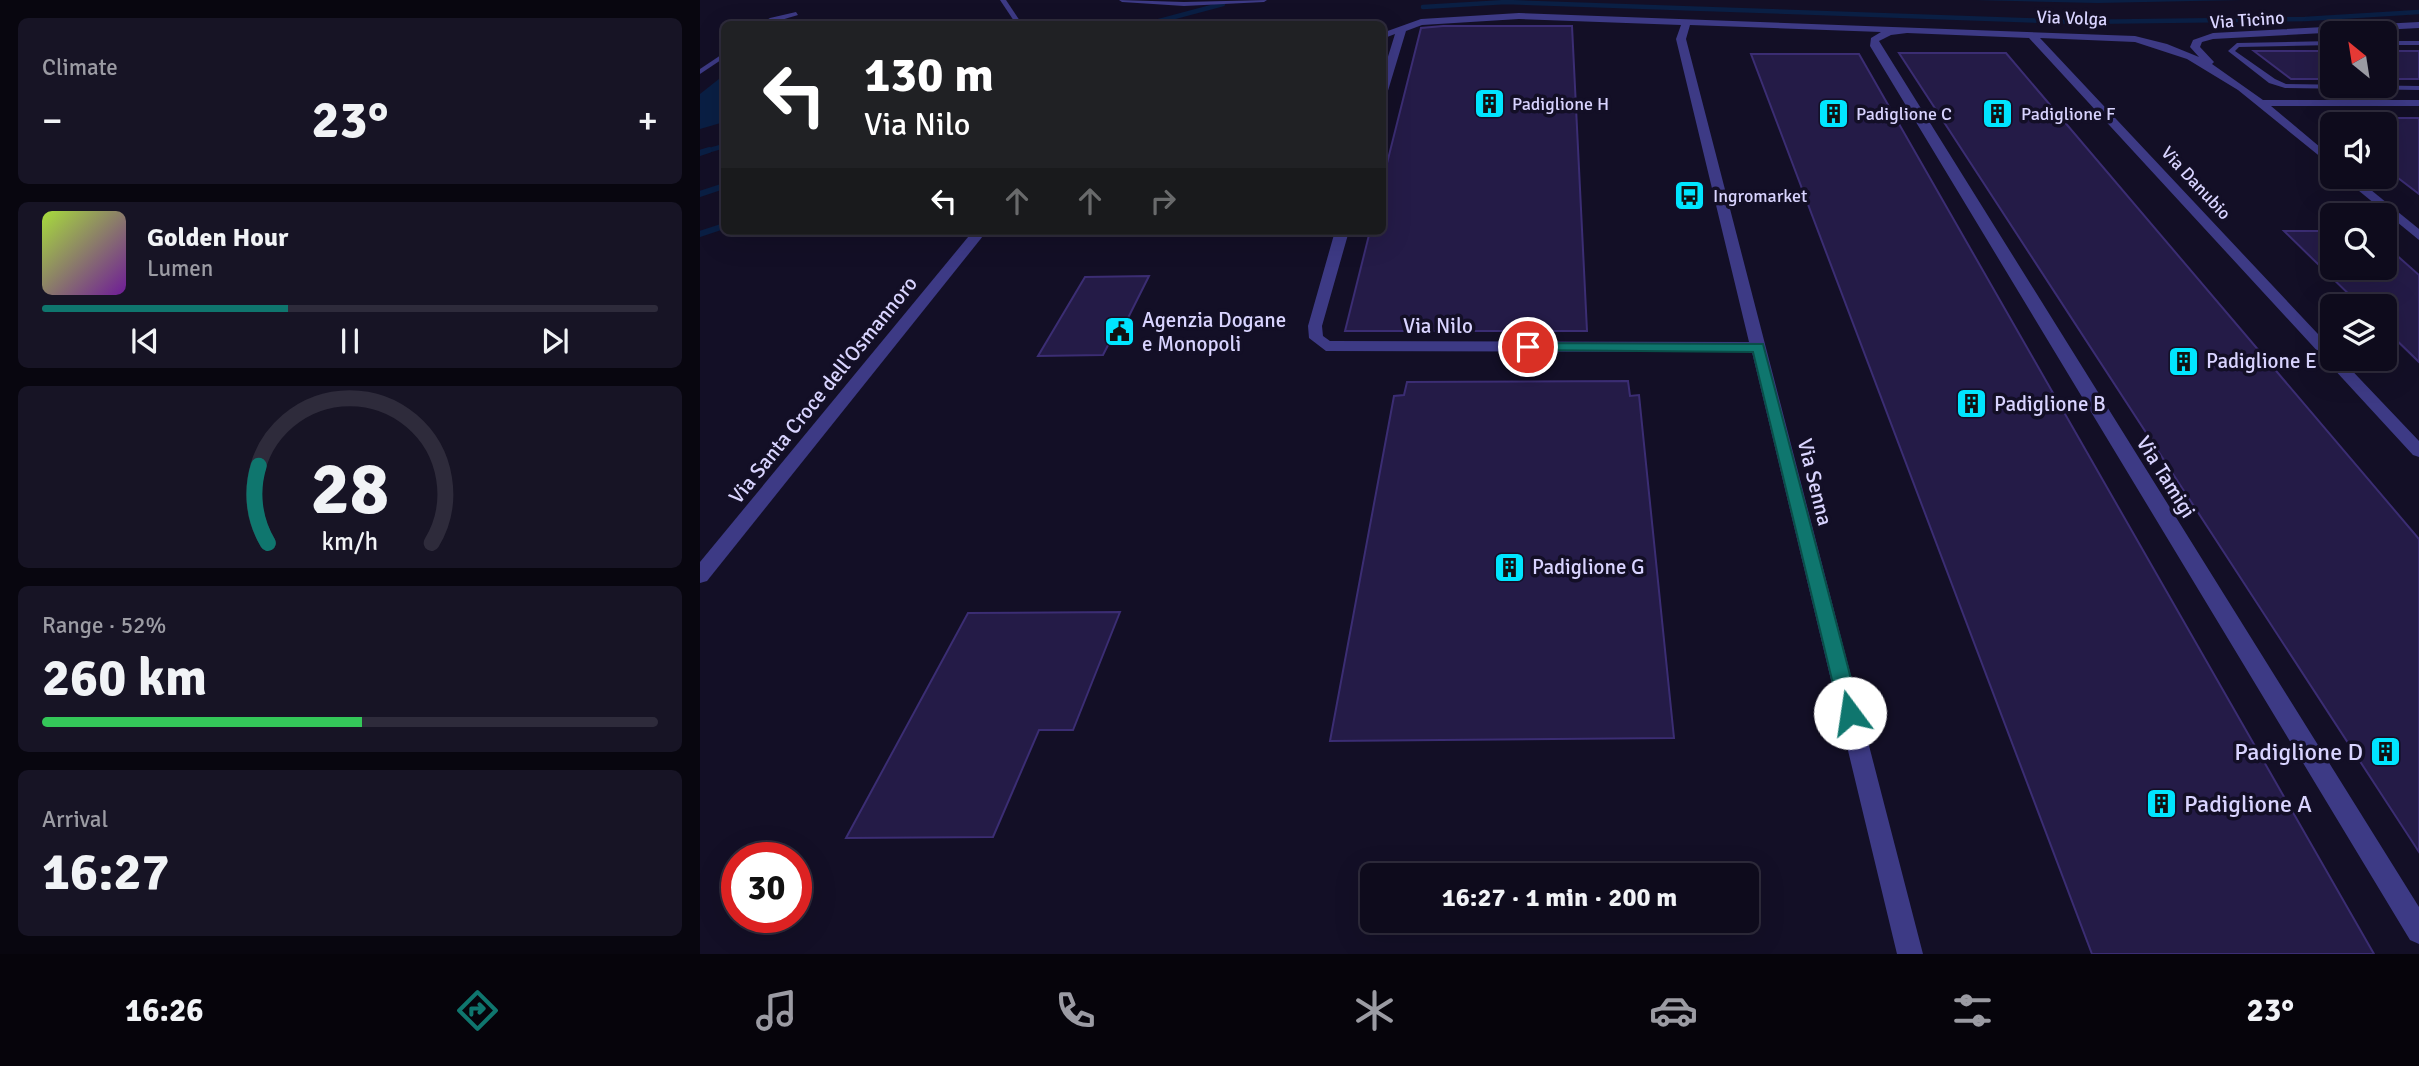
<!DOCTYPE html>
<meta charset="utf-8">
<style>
:root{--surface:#0e0b1c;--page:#171425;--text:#f1f3f6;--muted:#9b9ba3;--line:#2e2b3b;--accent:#0f766e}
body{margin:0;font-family:Signika,sans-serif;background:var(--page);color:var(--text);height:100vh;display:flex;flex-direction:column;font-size:26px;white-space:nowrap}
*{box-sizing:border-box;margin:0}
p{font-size:23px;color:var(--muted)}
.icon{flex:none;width:38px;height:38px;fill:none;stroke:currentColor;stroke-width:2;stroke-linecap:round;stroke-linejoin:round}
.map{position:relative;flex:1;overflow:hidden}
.sheet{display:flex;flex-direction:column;gap:18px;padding:18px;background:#08060f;width:700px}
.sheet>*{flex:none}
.guide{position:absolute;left:21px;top:21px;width:665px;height:214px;border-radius:10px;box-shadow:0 7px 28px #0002,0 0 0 2px var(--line);background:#202124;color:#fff;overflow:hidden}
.needle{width:46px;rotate:330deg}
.controls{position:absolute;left:1620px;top:21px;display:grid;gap:14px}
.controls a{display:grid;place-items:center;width:77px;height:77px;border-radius:10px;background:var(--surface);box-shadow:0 7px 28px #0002,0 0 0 2px var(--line);font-size:35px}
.speed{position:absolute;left:21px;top:842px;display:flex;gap:14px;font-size:35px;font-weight:700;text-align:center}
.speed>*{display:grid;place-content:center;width:91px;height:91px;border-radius:50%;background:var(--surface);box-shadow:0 7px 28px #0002,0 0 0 2px var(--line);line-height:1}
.speed .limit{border:10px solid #d22;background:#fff;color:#111}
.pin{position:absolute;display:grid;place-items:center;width:60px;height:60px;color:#fff;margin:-30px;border:4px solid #fff;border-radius:50%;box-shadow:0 2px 7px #0007}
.me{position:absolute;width:77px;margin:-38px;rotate:346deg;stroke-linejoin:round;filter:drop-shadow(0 0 5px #0008)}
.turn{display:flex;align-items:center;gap:24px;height:147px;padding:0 28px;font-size:32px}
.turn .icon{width:91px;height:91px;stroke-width:2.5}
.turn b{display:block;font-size:49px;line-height:60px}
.lanes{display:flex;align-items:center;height:66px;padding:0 28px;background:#0003;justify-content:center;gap:35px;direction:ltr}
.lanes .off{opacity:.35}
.big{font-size:52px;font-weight:700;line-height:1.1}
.sheet .tile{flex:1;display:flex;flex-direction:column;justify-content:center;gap:10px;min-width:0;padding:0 24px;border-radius:10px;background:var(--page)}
.sheet .dial{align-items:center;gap:0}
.dial svg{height:182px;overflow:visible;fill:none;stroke:var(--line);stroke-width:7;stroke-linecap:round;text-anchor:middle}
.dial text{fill:var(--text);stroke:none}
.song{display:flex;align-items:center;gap:21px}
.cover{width:84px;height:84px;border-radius:10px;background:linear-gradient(135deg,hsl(80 70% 55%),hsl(280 70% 35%))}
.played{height:7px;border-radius:4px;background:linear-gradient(90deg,var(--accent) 40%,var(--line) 40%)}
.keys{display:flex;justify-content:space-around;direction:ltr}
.heat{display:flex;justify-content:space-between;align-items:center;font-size:38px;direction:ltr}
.charge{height:10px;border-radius:5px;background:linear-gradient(90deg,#34c759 52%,var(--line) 0)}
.trip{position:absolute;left:660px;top:863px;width:399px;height:70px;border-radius:10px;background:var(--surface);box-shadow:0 7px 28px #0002,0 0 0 2px var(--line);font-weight:700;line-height:70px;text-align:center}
.dock{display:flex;height:112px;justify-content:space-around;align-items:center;background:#06040b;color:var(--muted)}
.dock .icon{width:49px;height:49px}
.dock .active{color:var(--accent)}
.dock b{font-size:32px;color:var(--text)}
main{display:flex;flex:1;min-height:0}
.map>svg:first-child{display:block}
.water{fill:#0a1f44}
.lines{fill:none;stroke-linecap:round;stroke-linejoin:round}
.stream-far1{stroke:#0a1f44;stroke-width:4.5}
.stream{stroke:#0a1f44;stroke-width:6}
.building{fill:#241b47;stroke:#3b2d73;stroke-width:2}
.lane{fill:#3d3a85;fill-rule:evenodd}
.street{fill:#3d3a85;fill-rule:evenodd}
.route{fill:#0f766e;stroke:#0a4d48;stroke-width:2}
.labels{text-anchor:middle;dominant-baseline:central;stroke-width:7;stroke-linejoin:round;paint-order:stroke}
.far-street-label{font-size:18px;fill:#d9d4ff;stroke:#130f26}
.far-poi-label{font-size:18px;fill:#d9d4ff;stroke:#130f26;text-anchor:start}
.poi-label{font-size:21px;fill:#d9d4ff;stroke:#130f26;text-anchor:start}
.street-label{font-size:21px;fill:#d9d4ff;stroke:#130f26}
.near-poi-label{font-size:24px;fill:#d9d4ff;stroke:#130f26;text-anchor:end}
</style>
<main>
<section class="sheet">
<div class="tile"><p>Climate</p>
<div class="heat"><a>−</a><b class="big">23°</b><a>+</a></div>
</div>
<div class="tile">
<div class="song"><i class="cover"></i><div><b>Golden Hour</b><p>Lumen</p></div></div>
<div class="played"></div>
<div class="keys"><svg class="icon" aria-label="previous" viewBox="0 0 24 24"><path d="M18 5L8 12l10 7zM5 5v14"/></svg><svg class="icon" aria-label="pause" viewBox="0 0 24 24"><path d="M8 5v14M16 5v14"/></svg><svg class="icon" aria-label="next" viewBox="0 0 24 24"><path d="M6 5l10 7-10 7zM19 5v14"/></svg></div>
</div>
<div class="tile dial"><svg viewBox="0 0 100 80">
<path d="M14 69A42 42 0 1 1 86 69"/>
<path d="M14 69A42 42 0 0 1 10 35" stroke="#0f766e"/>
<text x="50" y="56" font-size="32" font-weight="700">28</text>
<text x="50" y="72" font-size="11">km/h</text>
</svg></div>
<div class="tile"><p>Range · 52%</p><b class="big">260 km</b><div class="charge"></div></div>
<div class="tile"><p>Arrival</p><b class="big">16:27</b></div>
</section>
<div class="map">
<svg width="1719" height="954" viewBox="0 0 1719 954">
<rect width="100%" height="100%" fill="#130f26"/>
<g class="water">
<polygon points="1275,0 1541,0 1397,3"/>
<polygon points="24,75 24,122 0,129 0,94"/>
</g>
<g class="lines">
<g class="stream-far1">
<polyline points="723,7 806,2 1377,22 1605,19 1719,12"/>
<polyline points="448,24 523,4"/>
<polyline points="3,152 24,146"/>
</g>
<g class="stream">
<polyline points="0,153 9,150"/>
<polyline points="0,194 24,186"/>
<polyline points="0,234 24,226"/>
</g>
</g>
<g class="building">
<polygon points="743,26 872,26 887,331 645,331 670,231 682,231 682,183 721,28"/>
<polygon points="1554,51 1633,51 1633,79 1591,79"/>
<rect x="1685" y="51" width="34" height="28"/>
<polygon points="1199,53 1306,53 1719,539 1719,852"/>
<polygon points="1051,54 1159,54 1674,954 1392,954"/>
<polygon points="1685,118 1719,118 1719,194 1685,168"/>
<polygon points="1584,231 1633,231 1633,268 1685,268 1685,245 1719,275 1719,362 1685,329 1685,306 1661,306"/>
<polygon points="449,276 427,320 421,320 403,355 338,356 385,277"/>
<polygon points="928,381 930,396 939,395 974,738 630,741 694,396 704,395 707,382"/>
<polygon points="420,612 373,730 339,730 293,837 146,838 268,613"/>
</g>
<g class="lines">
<g class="lane">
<polygon points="300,0 306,0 322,24 316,24"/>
<polygon points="419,0 484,2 567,0 564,2 484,6 422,2"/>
<path d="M96,12L98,15C87,18 69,25 60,24L70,18Z"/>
<polygon points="1633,41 1633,45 1539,47 1535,51 1575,79 1586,84 1719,86 1719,90 1585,88 1569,83 1528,51 1537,43"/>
<rect x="1685" y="41" width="34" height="4"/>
<polygon points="24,53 24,58 0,74 0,69"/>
</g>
<g class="street">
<polygon points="819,13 1435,36 1467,44 1499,57 1490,47 1493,40 1513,33 1719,22 1719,28 1513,39 1502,42 1500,47 1514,62 1512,64 1563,100 1719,100 1719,106 1571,106 1633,158 1633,167 1538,90 1487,59 1435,42 1340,38 1633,350 1633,359 1641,359 1719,441 1719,457 1713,455 1329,38 1207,33 1191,35 1179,41 1719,907 1719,944 1710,940 1170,46 1171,38 1181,32 990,25 986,39 1223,954 1197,954 1052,352 626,351 609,338 608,326 635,231 649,231 622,326 623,336 630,341 1049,342 976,39 981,25 819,19 722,25 706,31 687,94 682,97 682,76 695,34 682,39 682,33 721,19"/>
<polygon points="1642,177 1655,177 1719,229 1719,240"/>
<polygon points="273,231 287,231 7,581 0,583 0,562"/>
</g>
</g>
<polygon class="route" points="828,343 1063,344 1160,713 1157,719 1150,722 1143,719 1140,713 1053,352 823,350 821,347"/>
<defs>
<symbol id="building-square" viewBox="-11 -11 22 22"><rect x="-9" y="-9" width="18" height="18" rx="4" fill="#00e5ff" stroke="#130f26"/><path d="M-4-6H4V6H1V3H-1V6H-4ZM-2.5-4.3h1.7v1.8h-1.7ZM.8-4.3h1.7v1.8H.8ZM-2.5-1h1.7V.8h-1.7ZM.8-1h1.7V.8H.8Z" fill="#111"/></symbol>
<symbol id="bus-square" viewBox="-11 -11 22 22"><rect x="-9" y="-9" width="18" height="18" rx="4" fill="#00e5ff" stroke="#130f26"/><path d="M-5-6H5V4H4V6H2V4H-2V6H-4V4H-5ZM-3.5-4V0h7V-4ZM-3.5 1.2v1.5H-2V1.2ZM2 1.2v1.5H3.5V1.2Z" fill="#111"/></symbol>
<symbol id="civic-square" viewBox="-11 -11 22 22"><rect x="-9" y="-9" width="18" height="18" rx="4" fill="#00e5ff" stroke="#130f26"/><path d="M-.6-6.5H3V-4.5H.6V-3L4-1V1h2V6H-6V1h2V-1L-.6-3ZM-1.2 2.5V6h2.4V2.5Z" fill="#111"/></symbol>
</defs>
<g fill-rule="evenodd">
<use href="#building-square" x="772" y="86" width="35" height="35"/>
<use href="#building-square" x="1116" y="96" width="35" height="35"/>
<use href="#building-square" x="1280" y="96" width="35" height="35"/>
<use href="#bus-square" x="972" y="178" width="35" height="35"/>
<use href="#civic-square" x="402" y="314" width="35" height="35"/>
<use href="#building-square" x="1466" y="344" width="35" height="35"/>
<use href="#building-square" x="1254" y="386" width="35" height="35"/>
<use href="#building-square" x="792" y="550" width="35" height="35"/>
<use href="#building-square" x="1668" y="734" width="35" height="35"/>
<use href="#building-square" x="1444" y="786" width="35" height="35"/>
</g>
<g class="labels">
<g class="far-street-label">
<text transform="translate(1372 18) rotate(2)">Via Volga</text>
<text transform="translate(1547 20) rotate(-4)">Via Ticino</text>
<text transform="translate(1496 183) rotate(47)">Via Danubio</text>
</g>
<g class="far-poi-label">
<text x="812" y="104">Padiglione H</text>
<text x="1156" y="114">Padiglione C</text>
<text x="1321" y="114">Padiglione F</text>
<text x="1013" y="196">Ingromarket</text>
</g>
<g class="poi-label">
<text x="442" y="320">Agenzia Dogane<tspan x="442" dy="24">e Monopoli</tspan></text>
<text x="1506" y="361">Padiglione E</text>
<text x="1294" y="404">Padiglione B</text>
<text x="832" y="567">Padiglione G</text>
</g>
<g class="street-label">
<text x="738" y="326">Via Nilo</text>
<text transform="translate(123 390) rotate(-51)">Via Santa Croce dell'Osmannoro</text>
<text transform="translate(1466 477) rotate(58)">Via Tamigi</text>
<text transform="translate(1115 482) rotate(76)">Via Senna</text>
</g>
<g class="near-poi-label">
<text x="1663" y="752">Padiglione D</text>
<text x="1484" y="804" text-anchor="start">Padiglione A</text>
</g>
</g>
</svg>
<div class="controls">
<a><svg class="needle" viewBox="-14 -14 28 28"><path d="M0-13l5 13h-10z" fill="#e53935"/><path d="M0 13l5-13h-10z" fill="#9b9ba3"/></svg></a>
<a><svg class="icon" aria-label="sound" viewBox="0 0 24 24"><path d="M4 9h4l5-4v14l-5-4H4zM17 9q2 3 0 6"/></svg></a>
<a><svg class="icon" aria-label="search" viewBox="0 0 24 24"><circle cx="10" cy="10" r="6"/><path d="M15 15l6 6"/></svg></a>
<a><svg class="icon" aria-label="layers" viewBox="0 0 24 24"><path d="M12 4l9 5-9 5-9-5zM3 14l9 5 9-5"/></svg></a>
</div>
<div class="speed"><div class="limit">30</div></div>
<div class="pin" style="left:828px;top:347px;background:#d93025"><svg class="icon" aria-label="arrive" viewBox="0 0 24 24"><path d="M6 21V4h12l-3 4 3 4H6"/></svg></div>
<svg class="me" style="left:1150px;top:713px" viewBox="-20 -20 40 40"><circle r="19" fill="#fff"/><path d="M0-13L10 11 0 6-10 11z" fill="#0f766e"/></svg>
<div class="trip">16:27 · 1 min · 200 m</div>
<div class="guide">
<div class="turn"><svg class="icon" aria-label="left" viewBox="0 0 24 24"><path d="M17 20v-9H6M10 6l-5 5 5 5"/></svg><div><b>130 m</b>Via Nilo</div></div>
<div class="lanes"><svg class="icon" aria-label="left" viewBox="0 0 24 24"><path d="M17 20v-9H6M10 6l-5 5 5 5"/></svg><svg class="icon off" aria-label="ahead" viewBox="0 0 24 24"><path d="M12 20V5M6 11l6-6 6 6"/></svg><svg class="icon off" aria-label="ahead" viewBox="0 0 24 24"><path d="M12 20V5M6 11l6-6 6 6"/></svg><svg class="icon off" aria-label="right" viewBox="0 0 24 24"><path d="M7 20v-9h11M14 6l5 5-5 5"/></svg></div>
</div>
</div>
</main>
<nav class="dock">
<b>16:26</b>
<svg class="icon active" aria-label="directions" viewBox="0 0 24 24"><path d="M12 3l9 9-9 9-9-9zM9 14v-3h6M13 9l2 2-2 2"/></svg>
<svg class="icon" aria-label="music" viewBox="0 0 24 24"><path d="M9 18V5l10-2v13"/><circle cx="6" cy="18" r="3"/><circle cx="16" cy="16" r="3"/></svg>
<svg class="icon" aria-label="phone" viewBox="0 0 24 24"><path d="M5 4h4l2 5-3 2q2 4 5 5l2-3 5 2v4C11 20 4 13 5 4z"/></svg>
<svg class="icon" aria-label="climate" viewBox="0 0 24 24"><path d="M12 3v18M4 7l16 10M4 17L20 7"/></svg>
<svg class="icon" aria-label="car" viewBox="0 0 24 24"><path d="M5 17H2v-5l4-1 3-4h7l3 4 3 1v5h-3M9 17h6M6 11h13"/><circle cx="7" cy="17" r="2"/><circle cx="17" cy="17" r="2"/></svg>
<svg class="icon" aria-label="filters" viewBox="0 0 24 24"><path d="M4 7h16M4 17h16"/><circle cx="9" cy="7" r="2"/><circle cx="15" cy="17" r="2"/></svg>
<b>23°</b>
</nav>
